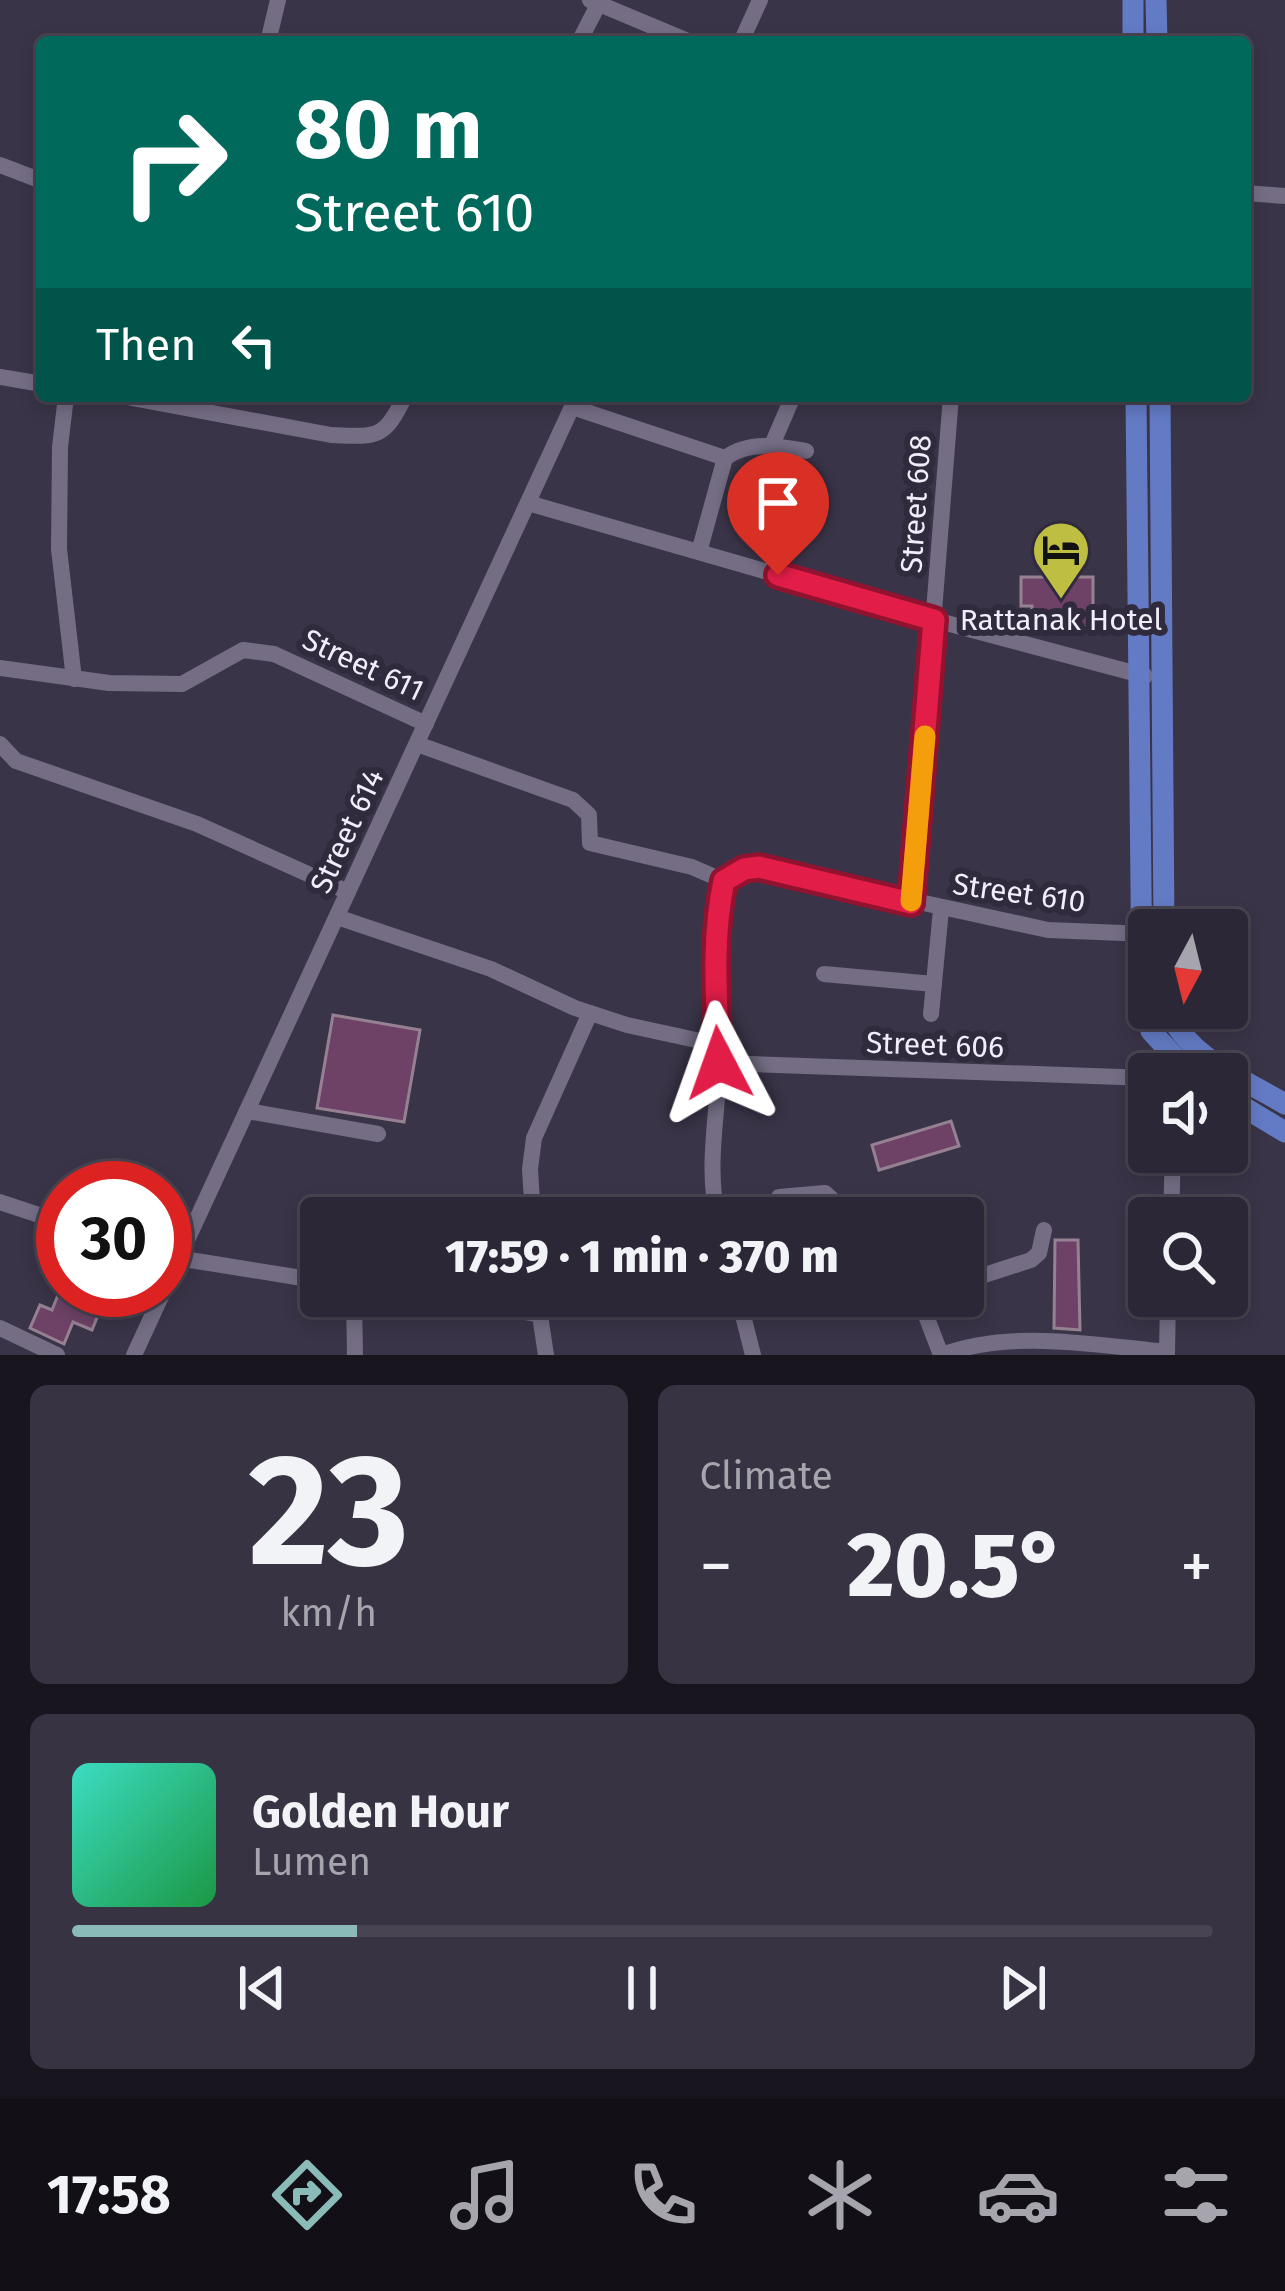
<!DOCTYPE html>
<meta charset="utf-8">
<style>
:root{--surface:#2c2736;--page:#383342;--text:#f1f3f6;--muted:#a6a5ad;--line:#484451;--accent:#8bbbb9}
body{margin:0;font-family:"Fira Sans",sans-serif;background:var(--page);color:var(--text);height:100vh;display:flex;flex-direction:column;font-size:45px;white-space:nowrap}
*{box-sizing:border-box;margin:0}
p{font-size:39px;color:var(--muted)}
.icon{flex:none;width:66px;height:66px;fill:none;stroke:currentColor;stroke-width:2;stroke-linecap:round;stroke-linejoin:round}
.map{position:relative;height:1355px;overflow:hidden}
.panel{display:flex;flex-direction:column;gap:30px;padding:30px;background:#18151e;flex:1}
.panel>*{flex:none}
.guide{position:absolute;left:36px;top:36px;width:1215px;height:366px;border-radius:12px;box-shadow:0 6px 18px #0003,0 0 0 3px var(--line);background:#00695c;color:#fff;overflow:hidden}
.needle{width:78px;rotate:187deg}
.controls{position:absolute;left:1128px;top:909px;display:grid;gap:24px}
.controls a{display:grid;place-items:center;width:120px;height:120px;border-radius:12px;background:var(--surface);box-shadow:0 6px 18px #0003,0 0 0 3px var(--line);font-size:60px}
.speed{position:absolute;left:36px;top:1161px;display:flex;gap:24px;font-size:60px;font-weight:700;text-align:center}
.speed>*{display:grid;place-content:center;width:156px;height:156px;border-radius:50%;background:var(--surface);box-shadow:0 6px 18px #0003,0 0 0 3px var(--line);line-height:1}
.speed .limit{border:18px solid #d22;background:#fff;color:#111}
.pin{position:absolute;display:grid;place-items:center;width:102px;height:102px;color:#fff;margin:-123px -51px;border-radius:50% 50% 50% 0;rotate:-45deg;box-shadow:0 0 12px #0007}
.pin .icon{rotate:45deg}
.me{position:absolute;width:132px;margin:-66px;rotate:356deg;stroke-linejoin:round;filter:drop-shadow(0 0 9px #0008)}
.turn{display:flex;align-items:center;gap:42px;height:252px;padding:0 60px;font-size:54px}
.turn .icon{width:156px;height:156px;stroke-width:2.5}
.turn b{display:block;font-size:84px;line-height:102px}
.then{display:flex;align-items:center;height:114px;padding:0 60px;background:#0003;gap:24px;font-size:45px}
.big{font-size:90px;font-weight:800;line-height:1.1}
.panel .widget{flex:1;display:flex;flex-direction:column;justify-content:center;gap:18px;min-width:0;padding:0 42px;border-radius:18px;background:var(--page)}
.panel .dial{align-items:center;gap:0}
.dial b{font-size:156px;line-height:1}
.song{display:flex;align-items:center;gap:36px}
.cover{width:144px;height:144px;border-radius:18px;background:linear-gradient(135deg,hsl(170 70% 55%),hsl(140 70% 35%))}
.played{height:12px;border-radius:6px;background:linear-gradient(90deg,var(--accent) 25%,var(--line) 25%)}
.keys{display:flex;justify-content:space-around;direction:ltr}
.heat{display:flex;justify-content:space-between;align-items:center;font-size:66px;direction:ltr}
.panel .tiles{flex:1;display:grid;gap:30px;grid-template-columns:1fr 1fr}
.widget:last-child{grid-column:span 2}
.trip{position:absolute;left:300px;top:1197px;width:684px;height:120px;border-radius:12px;background:var(--surface);box-shadow:0 6px 18px #0003,0 0 0 3px var(--line);font-weight:800;line-height:120px;text-align:center}
.dock{display:flex;height:192px;justify-content:space-around;align-items:center;background:#121016;color:var(--muted)}
.dock .icon{width:84px;height:84px}
.dock .active{color:var(--accent)}
.dock b{font-size:54px;color:var(--text)}
.map>svg:first-child{display:block}
.building{fill:#6e4267;stroke:#968192;stroke-width:3}
.lines{fill:none;stroke-linecap:round;stroke-linejoin:round}
.minor{stroke:#746d84;stroke-width:16}
.major{stroke:#637bc5;stroke-width:21}
.route-casing{stroke:#92132f;stroke-width:30}
.route{stroke:#e11d48;stroke-width:21}
.slow{stroke:#f59e0b;stroke-width:21}
.labels{text-anchor:middle;dominant-baseline:central;stroke-width:12;stroke-linejoin:round;paint-order:stroke}
.street-label{font-size:30px;fill:#f1edfa;stroke:#302a3d}
.poi-label{font-size:30px;fill:#f1edfa;stroke:#302a3d}
</style>
<div class="map">
<svg width="1285" height="1355" viewBox="0 0 1285 1355">
<rect width="100%" height="100%" fill="#3a3448"/>
<g class="building">
<polygon points="1021,577 1093,577 1093,627 1032,627 1032,606 1021,606"/>
<polygon points="333,1015 420,1030 404,1122 317,1108"/>
<polygon points="951,1121 959,1146 879,1170 872,1145"/>
<polygon points="1055,1240 1078,1240 1080,1330 1054,1328"/>
<polygon points="60,1290 85,1290 105,1298 92,1330 73,1322 64,1344 30,1328 40,1305 52,1310"/>
</g>
<g class="lines">
<g class="minor">
<polyline points="590,0 690,42"/>
<polyline points="268,42 278,0"/>
<polyline points="579,42 599,3"/>
<polyline points="741,42 760,0"/>
<polyline points="0,165 42,181"/>
<polyline points="1245,193 1285,196"/>
<polyline points="0,377 42,384"/>
<polyline points="66,396 60,447 59,549 74,679"/>
<path d="M121,396L331,435C378,437 384,439 405,396"/>
<path d="M572,407L725,458C749,440 779,446 806,451"/>
<polyline points="772,445 793,396"/>
<polyline points="528,503 935,620 1145,676"/>
<polyline points="699,552 725,458"/>
<polyline points="0,668 109,683 182,684 243,650 274,654 426,724"/>
<polyline points="0,744 16,761 197,824 348,892"/>
<polyline points="417,744 573,800 589,815 590,843 692,867 724,881"/>
<polyline points="911,903 951,396"/>
<polyline points="337,917 491,969 575,1008 627,1025 719,1045"/>
<polyline points="824,974 934,984"/>
<polyline points="931,1014 941,910"/>
<polyline points="719,1063 1149,1078"/>
<polyline points="247,1111 378,1134"/>
<polyline points="779,1197 825,1193 835,1202 839,1218"/>
<polyline points="0,1202 63,1223"/>
<polyline points="533,1218 530,1169 534,1138 590,1013"/>
<path d="M718,1218C705,1166 719,1111 719,1059C719,999 712,940 724,881L744,869L759,867L1048,930L1148,934"/>
<polyline points="1171,1218 1173,1152"/>
<polyline points="165,1256 321,1281"/>
<polyline points="963,1282 1031,1260 1039,1253 1044,1230"/>
<polyline points="165,1288 577,396"/>
<polyline points="354,1296 355,1355"/>
<polyline points="420,1296 538,1314"/>
<polyline points="537,1296 546,1355"/>
<polyline points="738,1296 753,1355"/>
<polyline points="874,1296 901,1296"/>
<polyline points="908,1296 920,1300 941,1355"/>
<polyline points="0,1328 57,1355"/>
<polyline points="134,1355 164,1290"/>
<path d="M942,1355C1012,1329 1094,1345 1167,1352"/>
<polyline points="1167,1355 1168,1296"/>
</g>
<g class="major">
<polyline points="1133,0 1133,42"/>
<polyline points="1156,0 1157,42"/>
<polyline points="1136,396 1142,987 1151,1031 1190,1074"/>
<polyline points="1160,396 1164,930"/>
<path d="M1168,1008C1184,1056 1245,1080 1285,1104"/>
<polyline points="1227,1097 1285,1132"/>
</g>
</g>
<g class="lines">
<defs>
<path id="route" d="M719,1063C717,1003 711,941 724,881L744,869L759,867L911,903L934,620L778,575"/>
</defs>
<use href="#route" class="route-casing"/>
<use href="#route" class="route"/>
<polyline class="slow" points="911,901 925,736"/>
</g>
<defs>
<symbol id="hotel-pin" viewBox="-11 -11 22 30"><path d="M0 17L-7.5 6A9.5 9.5 0 1 1 7.5 6Z" fill="#bebf42" stroke="#302a3d"/><path d="M-6-4.5h1.5V1H6V5H4.5V3h-9V5H-6ZM-4 0a1.8 1.8 0 1 1 3.6 0ZM.5 0V-2.5h3Q6-2.5 6 0Z" fill="#111"/></symbol>
</defs>
<g fill-rule="evenodd">
<use href="#hotel-pin" x="1028" y="517" width="66" height="90"/>
</g>
<g class="labels">
<g class="street-label">
<text transform="translate(916 504) rotate(-86)">Street 608</text>
<text transform="translate(363 665) rotate(25)">Street 611</text>
<text transform="translate(347 831) rotate(-65)">Street 614</text>
<text transform="translate(1019 893) rotate(8)">Street 610</text>
<text transform="translate(935 1045) rotate(2)">Street 606</text>
</g>
<g class="poi-label">
<text x="1061" y="620">Rattanak Hotel</text>
</g>
</g>
</svg>
<div class="controls">
<a><svg class="needle" viewBox="-14 -14 28 28"><path d="M0-13l5 13h-10z" fill="#e53935"/><path d="M0 13l5-13h-10z" fill="#a6a5ad"/></svg></a>
<a><svg class="icon" aria-label="sound" viewBox="0 0 24 24"><path d="M4 9h4l5-4v14l-5-4H4zM17 9q2 3 0 6"/></svg></a>
<a><svg class="icon" aria-label="search" viewBox="0 0 24 24"><circle cx="10" cy="10" r="6"/><path d="M15 15l6 6"/></svg></a>
</div>
<div class="speed"><div class="limit">30</div></div>
<div class="pin" style="left:778px;top:575px;background:#d93025"><svg class="icon" aria-label="arrive" viewBox="0 0 24 24"><path d="M6 21V4h12l-3 4 3 4H6"/></svg></div>
<svg class="me" style="left:719px;top:1063px" viewBox="-20 -20 40 40"><path d="M0-17L14 15 0 8-14 15z" fill="#e11d48" stroke="#fff" stroke-width="4"/></svg>
<div class="trip">17:59 · 1 min · 370 m</div>
<div class="guide">
<div class="turn"><svg class="icon" aria-label="right" viewBox="0 0 24 24"><path d="M7 20v-9h11M14 6l5 5-5 5"/></svg><div><b>80 m</b>Street 610</div></div>
<div class="then">Then<svg class="icon" aria-label="left" viewBox="0 0 24 24"><path d="M17 20v-9H6M10 6l-5 5 5 5"/></svg></div>
</div>
</div>
<section class="panel">
<div class="tiles">
<div class="widget dial"><b>23</b><p>km/h</p></div>
<div class="widget"><p>Climate</p>
<div class="heat"><a>−</a><b class="big">20.5°</b><a>+</a></div>
</div>
<div class="widget">
<div class="song"><i class="cover"></i><div><b>Golden Hour</b><p>Lumen</p></div></div>
<div class="played"></div>
<div class="keys"><svg class="icon" aria-label="previous" viewBox="0 0 24 24"><path d="M18 5L8 12l10 7zM5 5v14"/></svg><svg class="icon" aria-label="pause" viewBox="0 0 24 24"><path d="M8 5v14M16 5v14"/></svg><svg class="icon" aria-label="next" viewBox="0 0 24 24"><path d="M6 5l10 7-10 7zM19 5v14"/></svg></div>
</div>
</div>
</section>
<nav class="dock">
<b>17:58</b>
<svg class="icon active" aria-label="directions" viewBox="0 0 24 24"><path d="M12 3l9 9-9 9-9-9zM9 14v-3h6M13 9l2 2-2 2"/></svg>
<svg class="icon" aria-label="music" viewBox="0 0 24 24"><path d="M9 18V5l10-2v13"/><circle cx="6" cy="18" r="3"/><circle cx="16" cy="16" r="3"/></svg>
<svg class="icon" aria-label="phone" viewBox="0 0 24 24"><path d="M5 4h4l2 5-3 2q2 4 5 5l2-3 5 2v4C11 20 4 13 5 4z"/></svg>
<svg class="icon" aria-label="climate" viewBox="0 0 24 24"><path d="M12 3v18M4 7l16 10M4 17L20 7"/></svg>
<svg class="icon" aria-label="car" viewBox="0 0 24 24"><path d="M5 17H2v-5l4-1 3-4h7l3 4 3 1v5h-3M9 17h6M6 11h13"/><circle cx="7" cy="17" r="2"/><circle cx="17" cy="17" r="2"/></svg>
<svg class="icon" aria-label="filters" viewBox="0 0 24 24"><path d="M4 7h16M4 17h16"/><circle cx="9" cy="7" r="2"/><circle cx="15" cy="17" r="2"/></svg>
</nav>
